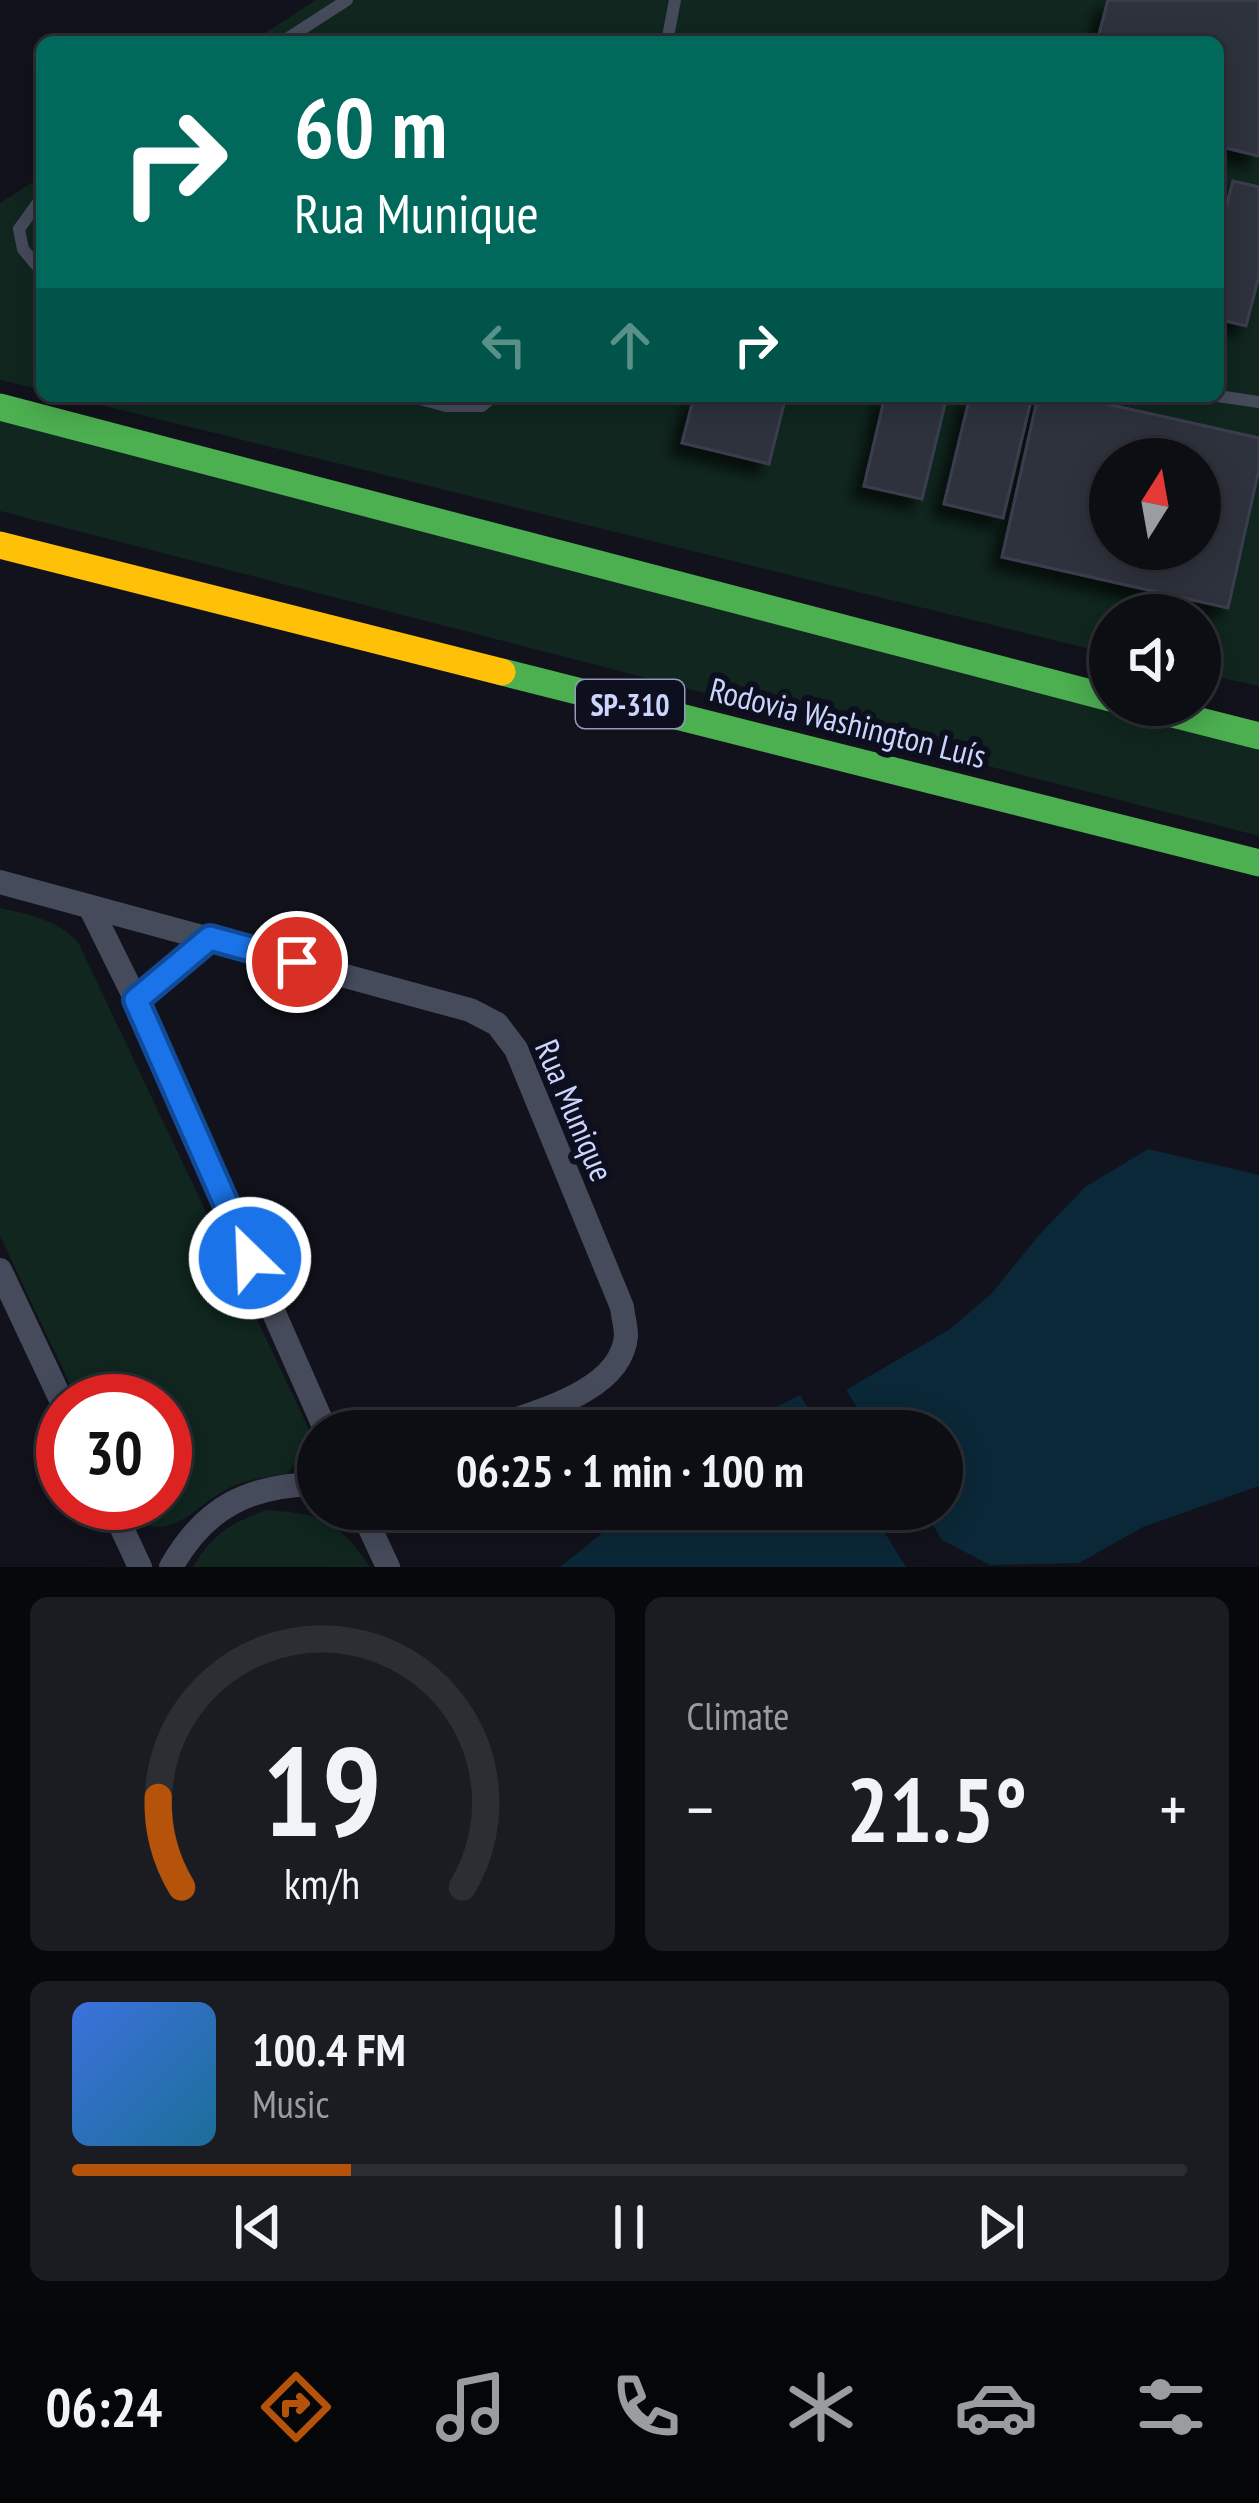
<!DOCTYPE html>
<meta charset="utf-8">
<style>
:root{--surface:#0d0e14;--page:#1b1c22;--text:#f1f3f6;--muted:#9a9ca0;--line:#2d2e34;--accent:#b45309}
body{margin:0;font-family:"PT Sans Narrow",sans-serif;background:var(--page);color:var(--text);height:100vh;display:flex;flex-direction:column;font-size:45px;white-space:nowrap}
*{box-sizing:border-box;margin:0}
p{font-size:39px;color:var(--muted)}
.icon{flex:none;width:66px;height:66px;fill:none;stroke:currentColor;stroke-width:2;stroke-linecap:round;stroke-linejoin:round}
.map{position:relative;height:1567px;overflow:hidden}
.details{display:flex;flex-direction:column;gap:30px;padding:30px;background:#07080b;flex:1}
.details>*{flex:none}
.banner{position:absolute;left:36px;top:36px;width:1188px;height:366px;border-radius:18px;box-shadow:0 6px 30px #0003,0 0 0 3px var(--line);background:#00695c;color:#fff;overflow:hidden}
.needle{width:78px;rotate:11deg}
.fabs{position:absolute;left:1089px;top:438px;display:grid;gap:24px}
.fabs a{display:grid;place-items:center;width:132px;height:132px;border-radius:50%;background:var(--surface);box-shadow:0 6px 30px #0003,0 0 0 3px var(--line);font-size:60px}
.speed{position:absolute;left:36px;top:1374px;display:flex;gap:24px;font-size:60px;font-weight:700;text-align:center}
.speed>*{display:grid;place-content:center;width:156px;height:156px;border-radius:50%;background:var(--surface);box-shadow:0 6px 30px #0003,0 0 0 3px var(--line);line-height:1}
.speed .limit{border:18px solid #d22;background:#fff;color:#111}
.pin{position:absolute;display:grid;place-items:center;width:102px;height:102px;color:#fff;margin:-51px;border:6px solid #fff;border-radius:50%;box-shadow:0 3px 12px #0007}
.me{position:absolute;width:132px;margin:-66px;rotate:336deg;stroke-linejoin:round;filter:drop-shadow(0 0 9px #0008)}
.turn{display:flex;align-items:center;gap:42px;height:252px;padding:0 60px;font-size:54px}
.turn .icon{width:156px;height:156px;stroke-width:2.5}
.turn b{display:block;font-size:84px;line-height:102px}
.lanes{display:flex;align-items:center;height:114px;padding:0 60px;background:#0003;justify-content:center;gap:60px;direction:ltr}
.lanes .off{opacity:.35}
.big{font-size:90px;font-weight:800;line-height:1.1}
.details .tile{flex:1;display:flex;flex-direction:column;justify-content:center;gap:18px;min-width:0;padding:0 42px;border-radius:18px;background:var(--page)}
.details .dial{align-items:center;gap:0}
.dial svg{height:312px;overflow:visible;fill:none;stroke:var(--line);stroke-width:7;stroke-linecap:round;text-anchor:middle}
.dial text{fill:var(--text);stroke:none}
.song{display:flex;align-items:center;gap:36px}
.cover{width:144px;height:144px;border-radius:18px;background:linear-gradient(135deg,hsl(220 70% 55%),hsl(200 70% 35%))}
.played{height:12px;border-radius:6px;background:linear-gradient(90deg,var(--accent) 25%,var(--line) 25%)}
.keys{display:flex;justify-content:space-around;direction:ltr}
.heat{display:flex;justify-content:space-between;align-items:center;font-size:66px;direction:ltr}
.details .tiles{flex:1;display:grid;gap:30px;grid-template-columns:1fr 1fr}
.tile:last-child{grid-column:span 2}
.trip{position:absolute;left:297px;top:1410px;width:666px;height:120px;border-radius:60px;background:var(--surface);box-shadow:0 6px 30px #0003,0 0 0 3px var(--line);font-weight:800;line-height:120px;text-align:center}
.tabs{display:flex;height:192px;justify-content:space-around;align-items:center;background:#050608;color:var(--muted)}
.tabs .icon{width:84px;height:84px}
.tabs .current{color:var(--accent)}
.tabs b{font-size:54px;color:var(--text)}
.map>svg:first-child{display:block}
.green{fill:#10261f;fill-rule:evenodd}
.water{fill:#0b2838}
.building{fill:#2e303d;stroke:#3b3e4f;stroke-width:3;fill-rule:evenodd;filter:url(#shadow)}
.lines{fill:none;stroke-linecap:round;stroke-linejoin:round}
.lane{stroke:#464b5c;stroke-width:12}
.street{stroke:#464b5c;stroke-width:24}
.fast{stroke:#4caf50;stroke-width:27}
.slow{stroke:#ffc107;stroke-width:27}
.route-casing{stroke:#114b97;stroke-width:30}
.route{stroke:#1a73e8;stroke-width:21}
.labels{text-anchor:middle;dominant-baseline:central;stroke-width:12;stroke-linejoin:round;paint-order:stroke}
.shield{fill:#0d0f1f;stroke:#939abb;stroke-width:3}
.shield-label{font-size:30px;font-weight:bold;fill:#ccd5fe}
.street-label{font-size:33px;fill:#ccd5fe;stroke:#0d0f1f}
</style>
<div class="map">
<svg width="1259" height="1567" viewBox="0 0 1259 1567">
<defs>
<filter id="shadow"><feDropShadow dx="-11" dy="11" stdDeviation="6" flood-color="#0009"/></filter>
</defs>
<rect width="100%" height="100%" fill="#11121b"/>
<g class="green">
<path d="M316,0H1259V686L1200,673V615H1110V654L64,396H1218V42H251ZM1110,459H1200V549H1110Z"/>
<polygon points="42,176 42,390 0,380 0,203"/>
<polygon points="0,419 1259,748 1259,836 0,511"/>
<path d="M0,908C29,915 57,919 78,942L308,1427V1446L288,1473C269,1477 248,1479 231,1487C194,1505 160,1557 126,1503H165V1401H78L0,1236Z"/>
<path d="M266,1510C320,1513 339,1521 370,1567H193C213,1533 230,1524 266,1510Z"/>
</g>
<g class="water">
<polygon points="1148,1149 1259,1175 1259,1486 1143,1527 1079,1563 990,1565 942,1540 923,1509 942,1509 942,1431 872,1431 846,1390 950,1329 992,1293 1039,1235 1085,1187"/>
<polygon points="800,1395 822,1431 730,1431 738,1425"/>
<polygon points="632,1509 870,1509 906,1567 560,1567"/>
</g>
<g class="building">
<polygon points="1108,0 1259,0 1259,156 1218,146 1218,42 1097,42"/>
<polygon points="1233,181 1259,187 1259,276 1246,326 1218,319 1218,237"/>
<polygon points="694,396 786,396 769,464 682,443"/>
<polygon points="885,396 947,396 922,499 864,486"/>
<polygon points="970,396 1032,396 1003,518 944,504"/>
<path d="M1038,396H1071L1259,438V469L1228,608L1002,557ZM1110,459H1200V549H1110Z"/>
</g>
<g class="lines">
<g class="lane">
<polyline points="282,42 347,0"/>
<polyline points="667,42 675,0"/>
<polyline points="42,197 19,229 23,249 42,272"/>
<polyline points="409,396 446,406 482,406 494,396"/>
<polyline points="1218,396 1259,402"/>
</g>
<g class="street">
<path d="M0,882L470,1010L497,1024L516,1049L622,1307C623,1316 626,1327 626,1336C621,1394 529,1413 483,1431"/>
<polyline points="90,907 136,1000 326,1431"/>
<polyline points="136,1000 210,937"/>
<polyline points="0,1270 63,1404"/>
<polyline points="110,1503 140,1567"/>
<polyline points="361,1509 388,1567"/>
<path d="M171,1567C205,1507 249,1485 318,1484"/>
</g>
<g class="fast">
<polyline points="0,407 1110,698"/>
<polyline points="502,672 1259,863"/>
<polyline points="1137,705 1259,736"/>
</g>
<polyline class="slow" points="0,545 502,672"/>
</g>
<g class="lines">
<defs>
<polyline id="route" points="250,1258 136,1000 210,938 297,962"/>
</defs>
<use href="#route" class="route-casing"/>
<use href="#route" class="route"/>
</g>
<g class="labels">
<rect class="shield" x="576" y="680" width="108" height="48" rx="9"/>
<g class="shield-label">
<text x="630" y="704">SP-310</text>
</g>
<g class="street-label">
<text transform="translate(848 722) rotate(14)">Rodovia Washington Luís</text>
<text transform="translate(575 1110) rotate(67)">Rua Munique</text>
</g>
</g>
</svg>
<div class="fabs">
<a><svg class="needle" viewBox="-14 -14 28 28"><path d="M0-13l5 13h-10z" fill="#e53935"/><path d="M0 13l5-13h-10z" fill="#9a9ca0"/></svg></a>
<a><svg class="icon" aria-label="sound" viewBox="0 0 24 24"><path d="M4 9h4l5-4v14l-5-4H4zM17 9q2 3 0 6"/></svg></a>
</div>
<div class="speed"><div class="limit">30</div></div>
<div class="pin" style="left:297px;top:962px;background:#d93025"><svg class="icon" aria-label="arrive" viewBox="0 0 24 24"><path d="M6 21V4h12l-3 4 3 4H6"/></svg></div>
<svg class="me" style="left:250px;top:1258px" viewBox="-20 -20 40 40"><circle r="17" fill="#1a73e8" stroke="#fff" stroke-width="3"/><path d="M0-11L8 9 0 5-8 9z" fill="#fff"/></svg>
<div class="trip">06:25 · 1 min · 100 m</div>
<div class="banner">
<div class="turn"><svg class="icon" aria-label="right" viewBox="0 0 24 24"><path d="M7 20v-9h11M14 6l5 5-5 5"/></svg><div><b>60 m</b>Rua Munique</div></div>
<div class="lanes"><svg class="icon off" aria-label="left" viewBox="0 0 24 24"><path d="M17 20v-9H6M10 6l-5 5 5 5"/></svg><svg class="icon off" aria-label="ahead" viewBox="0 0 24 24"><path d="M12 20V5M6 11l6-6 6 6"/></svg><svg class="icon" aria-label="right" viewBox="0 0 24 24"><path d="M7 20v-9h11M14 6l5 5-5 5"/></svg></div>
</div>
</div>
<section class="details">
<div class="tiles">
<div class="tile dial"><svg viewBox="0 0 100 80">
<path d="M14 69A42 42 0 1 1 86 69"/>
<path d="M14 69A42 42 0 0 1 8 46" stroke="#b45309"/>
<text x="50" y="56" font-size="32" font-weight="700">19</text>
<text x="50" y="72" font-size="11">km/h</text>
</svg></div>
<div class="tile"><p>Climate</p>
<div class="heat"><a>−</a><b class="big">21.5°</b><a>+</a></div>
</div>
<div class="tile">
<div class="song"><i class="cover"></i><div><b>100.4 FM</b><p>Music</p></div></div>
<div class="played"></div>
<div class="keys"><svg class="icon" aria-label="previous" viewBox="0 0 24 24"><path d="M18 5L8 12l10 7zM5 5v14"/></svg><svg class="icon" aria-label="pause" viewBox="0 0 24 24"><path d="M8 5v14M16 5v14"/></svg><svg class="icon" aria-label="next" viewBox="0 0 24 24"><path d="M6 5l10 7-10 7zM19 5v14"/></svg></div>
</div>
</div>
</section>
<nav class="tabs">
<b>06:24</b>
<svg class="icon current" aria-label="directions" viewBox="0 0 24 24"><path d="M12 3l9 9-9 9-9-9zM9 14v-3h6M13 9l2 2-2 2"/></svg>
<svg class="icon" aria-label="music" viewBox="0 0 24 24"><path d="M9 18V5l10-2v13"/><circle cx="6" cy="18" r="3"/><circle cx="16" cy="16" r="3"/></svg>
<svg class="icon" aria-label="phone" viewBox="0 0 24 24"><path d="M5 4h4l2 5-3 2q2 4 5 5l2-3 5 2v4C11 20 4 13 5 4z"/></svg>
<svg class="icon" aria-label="climate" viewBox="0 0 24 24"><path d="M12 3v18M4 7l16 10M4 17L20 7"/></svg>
<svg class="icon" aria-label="car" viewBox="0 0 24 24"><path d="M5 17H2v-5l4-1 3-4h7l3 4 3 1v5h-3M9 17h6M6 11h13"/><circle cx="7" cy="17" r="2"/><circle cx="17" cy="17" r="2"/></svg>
<svg class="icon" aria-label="filters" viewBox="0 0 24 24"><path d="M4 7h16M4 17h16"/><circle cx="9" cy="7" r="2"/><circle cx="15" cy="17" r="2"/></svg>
</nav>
